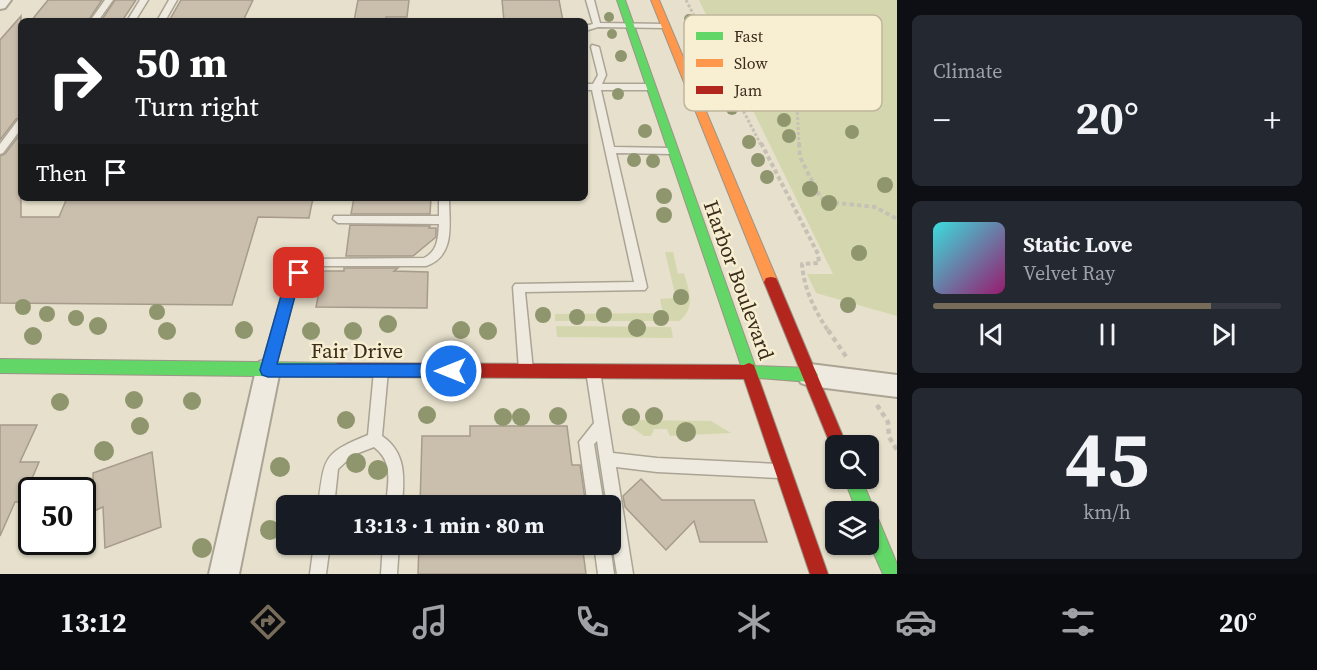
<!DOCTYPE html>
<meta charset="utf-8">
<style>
:root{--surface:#171b24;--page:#242831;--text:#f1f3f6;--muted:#9ea1a6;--line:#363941;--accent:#776c5a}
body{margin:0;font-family:"Source Serif 4",serif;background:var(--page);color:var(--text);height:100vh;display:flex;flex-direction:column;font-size:22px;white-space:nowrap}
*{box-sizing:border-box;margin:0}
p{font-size:20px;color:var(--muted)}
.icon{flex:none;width:33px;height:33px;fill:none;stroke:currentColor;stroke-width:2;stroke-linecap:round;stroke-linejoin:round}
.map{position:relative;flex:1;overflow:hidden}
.panel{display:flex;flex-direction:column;gap:15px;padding:15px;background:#0d0f14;width:420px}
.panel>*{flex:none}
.hud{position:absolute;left:18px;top:18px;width:570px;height:183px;border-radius:9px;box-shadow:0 2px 4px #0004;background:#202124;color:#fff;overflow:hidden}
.controls{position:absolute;left:825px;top:435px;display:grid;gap:12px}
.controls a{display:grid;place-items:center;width:54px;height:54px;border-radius:9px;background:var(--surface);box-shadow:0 2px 4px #0004;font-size:30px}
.speed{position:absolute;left:18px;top:477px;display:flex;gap:12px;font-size:30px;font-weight:700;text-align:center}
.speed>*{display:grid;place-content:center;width:78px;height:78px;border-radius:50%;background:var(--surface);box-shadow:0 2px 4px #0004;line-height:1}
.speed .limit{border:3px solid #111;border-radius:9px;background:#fff;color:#111}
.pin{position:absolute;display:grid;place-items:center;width:51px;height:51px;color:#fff;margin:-26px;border-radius:12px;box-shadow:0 3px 9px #0006}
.me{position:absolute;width:66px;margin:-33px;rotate:270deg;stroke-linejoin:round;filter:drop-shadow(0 0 4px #0008)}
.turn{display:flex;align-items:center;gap:21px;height:126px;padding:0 18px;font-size:27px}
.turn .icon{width:78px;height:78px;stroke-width:2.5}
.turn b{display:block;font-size:42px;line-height:51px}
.then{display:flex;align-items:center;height:57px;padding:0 18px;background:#0003;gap:12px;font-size:22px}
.big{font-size:45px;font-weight:700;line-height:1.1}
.panel .widget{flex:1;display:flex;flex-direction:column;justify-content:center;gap:9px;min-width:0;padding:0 21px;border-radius:9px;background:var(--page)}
.panel .dial{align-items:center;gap:0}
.dial b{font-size:78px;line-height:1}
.song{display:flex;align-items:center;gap:18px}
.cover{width:72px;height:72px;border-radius:9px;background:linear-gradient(135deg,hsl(180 70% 55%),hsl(320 70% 35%))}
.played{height:6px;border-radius:3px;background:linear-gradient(90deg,var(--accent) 80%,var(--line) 80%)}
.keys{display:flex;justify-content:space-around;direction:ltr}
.heat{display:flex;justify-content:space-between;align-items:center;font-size:33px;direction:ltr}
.trip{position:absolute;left:276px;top:495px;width:345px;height:60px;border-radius:9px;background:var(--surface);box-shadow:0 2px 4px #0004;font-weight:700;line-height:60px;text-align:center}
.tab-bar{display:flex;height:96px;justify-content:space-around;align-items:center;background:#090b0e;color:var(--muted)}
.tab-bar .icon{width:42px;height:42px}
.tab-bar .on{color:var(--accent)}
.tab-bar b{font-size:27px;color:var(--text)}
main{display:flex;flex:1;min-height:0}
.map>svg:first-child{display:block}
.green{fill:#d4d7ae}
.building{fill:#cabead;stroke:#a79b8b;stroke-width:1.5}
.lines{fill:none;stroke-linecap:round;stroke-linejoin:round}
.lane-casing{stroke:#aba495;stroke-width:3}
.street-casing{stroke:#aba495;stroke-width:4}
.fast-casing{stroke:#9b9486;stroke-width:2}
.slow-casing{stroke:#9b9486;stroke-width:2}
.jam-casing{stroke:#9b9486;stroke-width:2}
.path-far2{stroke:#c7c1b5;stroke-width:3;stroke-dasharray:3 2;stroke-linecap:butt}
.path-far1{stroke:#c7c1b5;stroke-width:4;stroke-dasharray:4.5 3;stroke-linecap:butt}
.path{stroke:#c7c1b5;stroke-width:4.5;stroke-dasharray:5 4;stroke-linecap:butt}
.lane{fill:#eeeadf;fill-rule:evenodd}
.street{fill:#eeeadf;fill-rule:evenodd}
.fast{fill:#63d668;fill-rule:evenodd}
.slow{fill:#ff974d;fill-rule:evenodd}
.jam{fill:#b3261e;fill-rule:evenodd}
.tree{fill:#8f966e}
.route{fill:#1a73e8;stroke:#114b97;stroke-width:1.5}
.labels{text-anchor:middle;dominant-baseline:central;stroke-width:5;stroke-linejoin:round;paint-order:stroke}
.street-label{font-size:21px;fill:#3b2d1d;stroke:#f8efd2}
.key{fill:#f8efd2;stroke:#bfb59c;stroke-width:1.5}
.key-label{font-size:16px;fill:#3b2d1d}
</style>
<main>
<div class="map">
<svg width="897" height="574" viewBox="0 0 897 574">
<rect width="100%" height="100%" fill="#e6e0cc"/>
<g class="green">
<polygon points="699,0 897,0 897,316 816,293 807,274 833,274"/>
<path d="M665,252H673L678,274L684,273C689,291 696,309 679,321H555V314L663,313L660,299L676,298Z"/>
<polygon points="556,326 671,327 673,338 557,337"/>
<polygon points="629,420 711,421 731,433 670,436 667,429 654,429 651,436 644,436 630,426"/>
<polygon points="472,545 539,545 540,554 472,554"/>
</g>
<g class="building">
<polygon points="48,0 102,0 88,21 31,21"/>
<polygon points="115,0 136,0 122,21 101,21"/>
<polygon points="181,0 253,0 243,21 169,21"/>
<polygon points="358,0 409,0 407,17 386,17 386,21 354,21"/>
<polygon points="502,0 559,0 563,21 504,21"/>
<polygon points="21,16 21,117 16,119 0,140 0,40"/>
<polygon points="21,133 21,217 59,217 67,198 313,198 309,218 258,217 232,305 0,303 0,156 5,154"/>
<polygon points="354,198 431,198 430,214 351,214"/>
<polygon points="350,225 430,226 429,228 436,228 436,237 413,256 346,256"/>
<polygon points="344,268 398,268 394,271 428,272 427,308 316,307 323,271 344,271"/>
<polygon points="0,425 37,425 20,462 39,462 22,502 15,502 0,536"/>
<polygon points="470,426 567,426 572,465 580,465 586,506 420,506 422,436 470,436"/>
<polygon points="152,452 161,527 105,548 103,507 94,511 93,473"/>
<polygon points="641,479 662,500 754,500 767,542 700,542 694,521 666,550 625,507 623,496"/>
<polygon points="419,544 472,544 472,554 540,554 539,544 582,544 586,574 418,574"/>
</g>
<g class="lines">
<defs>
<g id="lane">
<polygon points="105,0 113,0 98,21 90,21"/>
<polygon points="140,0 148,0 135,21 127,21"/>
<polygon points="169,0 177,0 165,21 157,21"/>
<polygon points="586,0 594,0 600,23 665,24 669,26 665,28 598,27 585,31 585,26 593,24"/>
<polygon points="592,45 599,47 606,75 602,84 650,84 654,87 650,90 601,90 614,147 671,148 676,151 671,154 616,153 647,287 645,290 525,292 533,370 531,374 526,376 521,374 519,370 513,287 515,284 634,282 592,90 585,90 585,84 593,84 598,75 591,47"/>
<polygon points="21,119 21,129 3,153 0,154 0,144 18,120"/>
<path d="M439,198H449C449,223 456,256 426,266H316L298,280L275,369L273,373L268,375L263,373L261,369L287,278L310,259L424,258C438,251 438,238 439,224L338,223L333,219L334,216H439Z"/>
<path d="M381,365L386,367L388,371L382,436C407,453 404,479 402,506H386C388,483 394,462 374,447L353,455L338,469L334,506H318C325,458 321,454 368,435L374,371L376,367Z"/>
<polygon points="593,365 598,367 600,371 613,453 657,458 779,464 784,466 786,471 784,476 779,478 657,472 616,467 633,574 617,574 610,532 610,506 607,506 597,441 594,444 604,506 588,506 579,442 594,423 586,371 588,367"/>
<polygon points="314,544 330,544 326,574 310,574"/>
<polygon points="383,544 399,544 397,574 381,574"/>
<polygon points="594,544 610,544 614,574 598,574"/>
</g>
<g id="street">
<polygon points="0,0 11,0 5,8 0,9"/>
<polygon points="268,359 277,362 280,370 239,574 209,574 256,370 259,362"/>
<polygon points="810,364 897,375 897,397 810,386 801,383 797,375 801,367"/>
</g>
<g id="fast">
<polygon points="617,0 625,0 755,366 810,368 815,370 818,375 815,380 810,382 745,377"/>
<polygon points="0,359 338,363 343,365 345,370 343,375 338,377 0,373"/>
<polygon points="844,478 861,478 897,564 897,574 883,574 868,540 868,512 857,512"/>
</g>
<polygon id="slow" points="651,0 659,0 778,282 776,286 766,286 764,282"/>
<g id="jam">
<polygon points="771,277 776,278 778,282 847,446 836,446 836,452 831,446 764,282 766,278"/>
<polygon points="338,363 744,365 749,363 754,365 828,574 810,574 744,379 338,377 333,375 331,370 333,365"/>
</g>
</defs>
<use href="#lane" class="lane-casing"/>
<use href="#street" class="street-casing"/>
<use href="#fast" class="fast-casing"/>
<use href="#slow" class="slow-casing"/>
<use href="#jam" class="jam-casing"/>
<g class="path-far2">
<polyline points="686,0 761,145"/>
<polyline points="786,58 797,69 802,89 797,105 799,145"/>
</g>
<g class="path-far1">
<path d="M761,143L818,254L819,263L802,264C804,290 815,311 829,332"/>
<polyline points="799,143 800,157 820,197 827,202 875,207 897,219"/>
</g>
<g class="path">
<polyline points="828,330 847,358"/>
<polyline points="877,405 888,422 889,437 897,450"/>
</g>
<use href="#lane" class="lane"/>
<use href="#street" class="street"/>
<use href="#fast" class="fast"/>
<use href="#slow" class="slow"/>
<use href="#jam" class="jam"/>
</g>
<g class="tree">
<circle cx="609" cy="17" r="5"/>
<circle cx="689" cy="19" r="5"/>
<circle cx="612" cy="34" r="5"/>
<circle cx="621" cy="56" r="6"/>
<circle cx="618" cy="94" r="6"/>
<circle cx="732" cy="109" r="6"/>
<circle cx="784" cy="120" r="7"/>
<circle cx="645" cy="131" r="7"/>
<circle cx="852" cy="132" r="7"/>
<circle cx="789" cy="136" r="7"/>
<circle cx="749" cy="142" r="7"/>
<circle cx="634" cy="160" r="7"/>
<circle cx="758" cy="160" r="7"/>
<circle cx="653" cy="161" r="7"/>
<circle cx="767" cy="177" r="7"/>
<circle cx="885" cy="185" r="8"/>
<circle cx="810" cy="189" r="8"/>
<circle cx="664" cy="196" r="8"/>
<circle cx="829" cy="203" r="8"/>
<circle cx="664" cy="215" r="8"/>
<circle cx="859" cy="253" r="8"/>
<circle cx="681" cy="297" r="8"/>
<circle cx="848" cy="305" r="8"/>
<circle cx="23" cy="307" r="8"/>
<circle cx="157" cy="312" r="8"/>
<circle cx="47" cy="314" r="8"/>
<circle cx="543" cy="315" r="8"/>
<circle cx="604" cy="315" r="8"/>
<circle cx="577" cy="317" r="8"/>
<circle cx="76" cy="318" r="8"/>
<circle cx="661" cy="318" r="8"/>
<circle cx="388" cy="324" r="9"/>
<circle cx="98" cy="326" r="9"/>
<circle cx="637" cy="328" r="9"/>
<circle cx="244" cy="330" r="9"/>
<circle cx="461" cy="330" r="9"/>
<circle cx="167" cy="331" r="9"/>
<circle cx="311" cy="331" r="9"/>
<circle cx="353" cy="331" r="9"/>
<circle cx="488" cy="331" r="9"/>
<circle cx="33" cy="336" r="9"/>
<circle cx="134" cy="400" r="9"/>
<circle cx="192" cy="401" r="9"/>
<circle cx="60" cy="402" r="9"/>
<circle cx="427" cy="415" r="9"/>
<circle cx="558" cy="416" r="9"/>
<circle cx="654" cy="416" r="9"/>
<circle cx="503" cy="417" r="9"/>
<circle cx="521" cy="417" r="9"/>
<circle cx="631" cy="417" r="9"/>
<circle cx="346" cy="420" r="9"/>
<circle cx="140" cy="426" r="9"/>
<circle cx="686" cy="432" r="10"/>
<circle cx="104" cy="451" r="10"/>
<circle cx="356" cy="463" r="10"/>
<circle cx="280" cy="467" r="10"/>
<circle cx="378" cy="470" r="10"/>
<circle cx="270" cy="530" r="10"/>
<circle cx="202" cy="548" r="10"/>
</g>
<polygon class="route" points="299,267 305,273 299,281 277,364 451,364 456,366 458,371 456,375 451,377 268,377 262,375 260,370 286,278 294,269"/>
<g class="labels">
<g class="street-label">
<text transform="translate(739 280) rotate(70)">Harbor Boulevard</text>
<text x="357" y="350">Fair Drive</text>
</g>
</g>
<rect x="684" y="15" width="198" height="96" rx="9" class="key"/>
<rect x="696" y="32" width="27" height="8" fill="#63d668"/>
<rect x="696" y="59" width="27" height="8" fill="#ff974d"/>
<rect x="696" y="86" width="27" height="8" fill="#b3261e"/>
<g class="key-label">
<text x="734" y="42">Fast</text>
<text x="734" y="69">Slow</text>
<text x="734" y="96">Jam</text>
</g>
</svg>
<div class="controls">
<a><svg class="icon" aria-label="search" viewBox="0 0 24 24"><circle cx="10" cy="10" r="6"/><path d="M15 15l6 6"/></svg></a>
<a><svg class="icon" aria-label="layers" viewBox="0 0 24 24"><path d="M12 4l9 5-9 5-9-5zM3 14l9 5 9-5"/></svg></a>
</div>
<div class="speed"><div class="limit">50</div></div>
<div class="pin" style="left:299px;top:273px;background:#d93025"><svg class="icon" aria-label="arrive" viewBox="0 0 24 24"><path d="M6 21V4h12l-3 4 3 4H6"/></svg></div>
<svg class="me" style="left:451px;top:371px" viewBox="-20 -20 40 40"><circle r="17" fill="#1a73e8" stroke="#fff" stroke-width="3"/><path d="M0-11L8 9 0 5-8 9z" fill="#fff"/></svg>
<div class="trip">13:13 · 1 min · 80 m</div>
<div class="hud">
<div class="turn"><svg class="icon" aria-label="right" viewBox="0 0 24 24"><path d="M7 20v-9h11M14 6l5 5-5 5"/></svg><div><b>50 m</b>Turn right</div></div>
<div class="then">Then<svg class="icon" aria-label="arrive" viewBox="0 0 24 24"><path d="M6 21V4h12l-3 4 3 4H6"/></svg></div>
</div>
</div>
<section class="panel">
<div class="widget"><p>Climate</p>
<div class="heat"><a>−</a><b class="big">20°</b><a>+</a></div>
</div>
<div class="widget">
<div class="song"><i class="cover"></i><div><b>Static Love</b><p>Velvet Ray</p></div></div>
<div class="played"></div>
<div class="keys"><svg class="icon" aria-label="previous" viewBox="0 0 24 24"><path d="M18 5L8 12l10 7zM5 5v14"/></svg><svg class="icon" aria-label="pause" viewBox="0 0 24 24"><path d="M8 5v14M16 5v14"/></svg><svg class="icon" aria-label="next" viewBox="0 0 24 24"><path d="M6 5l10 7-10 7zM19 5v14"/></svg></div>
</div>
<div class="widget dial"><b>45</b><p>km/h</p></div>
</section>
</main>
<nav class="tab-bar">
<b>13:12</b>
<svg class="icon on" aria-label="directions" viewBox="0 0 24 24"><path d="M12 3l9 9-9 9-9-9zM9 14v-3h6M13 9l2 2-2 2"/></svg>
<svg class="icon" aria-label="music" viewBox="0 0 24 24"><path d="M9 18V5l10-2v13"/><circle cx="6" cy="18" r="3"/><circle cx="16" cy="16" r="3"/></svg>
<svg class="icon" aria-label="phone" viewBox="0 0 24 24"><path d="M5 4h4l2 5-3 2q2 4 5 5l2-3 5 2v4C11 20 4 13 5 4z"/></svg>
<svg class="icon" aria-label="climate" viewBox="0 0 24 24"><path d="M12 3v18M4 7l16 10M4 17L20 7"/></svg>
<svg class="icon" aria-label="car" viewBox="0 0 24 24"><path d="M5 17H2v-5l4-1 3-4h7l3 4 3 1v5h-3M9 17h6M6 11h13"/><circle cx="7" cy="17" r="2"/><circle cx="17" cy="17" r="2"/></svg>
<svg class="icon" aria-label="filters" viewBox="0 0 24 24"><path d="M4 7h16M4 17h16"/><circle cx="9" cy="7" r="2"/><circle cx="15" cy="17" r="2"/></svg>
<b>20°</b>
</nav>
